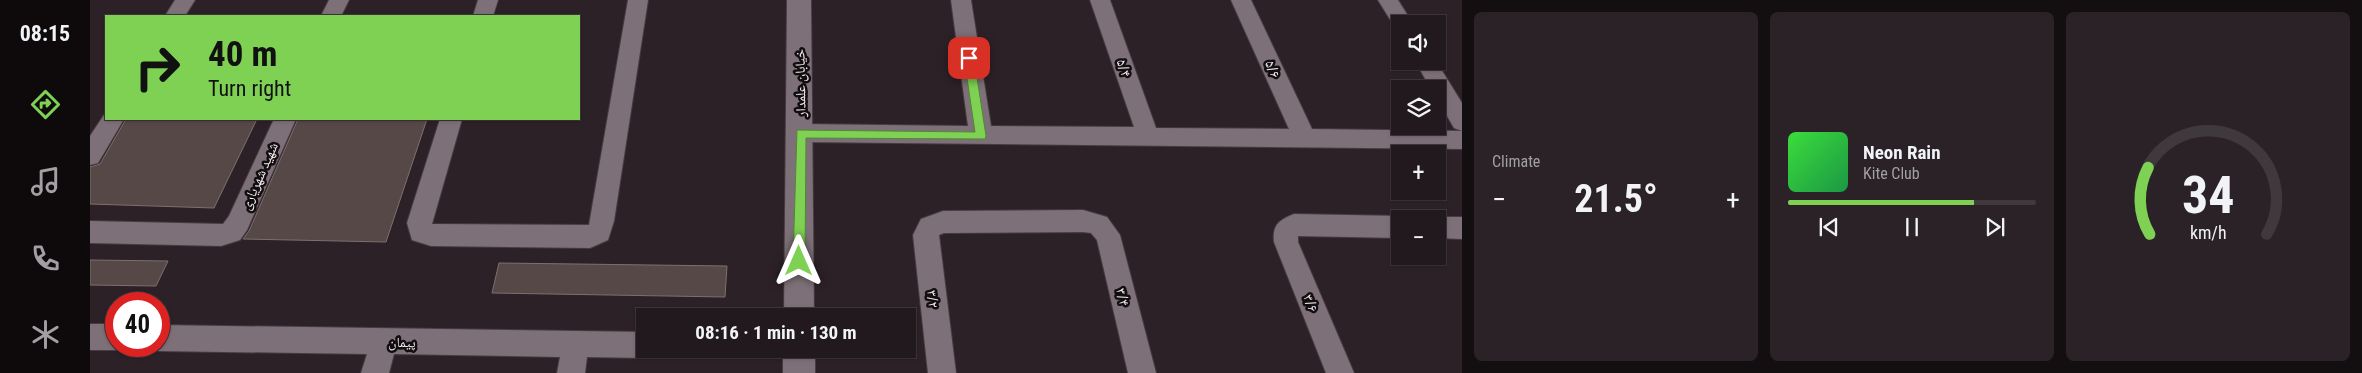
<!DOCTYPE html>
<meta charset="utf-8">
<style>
:root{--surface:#22191e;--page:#2a2227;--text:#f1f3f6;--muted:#a2a0a4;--line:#3f383c;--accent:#7ed153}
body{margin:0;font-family:"Roboto Condensed","Noto Naskh Arabic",sans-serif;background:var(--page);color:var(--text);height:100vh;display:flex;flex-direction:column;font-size:19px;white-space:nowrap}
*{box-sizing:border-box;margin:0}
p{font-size:16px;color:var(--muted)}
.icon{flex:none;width:28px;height:28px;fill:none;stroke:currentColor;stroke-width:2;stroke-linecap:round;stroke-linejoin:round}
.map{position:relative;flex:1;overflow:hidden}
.panel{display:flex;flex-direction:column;gap:12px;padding:12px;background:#130e10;width:900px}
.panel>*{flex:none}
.banner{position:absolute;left:15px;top:15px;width:475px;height:105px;border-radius:0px;box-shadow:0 1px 4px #0004,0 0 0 1px var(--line);background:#7ed153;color:#111;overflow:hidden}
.fabs{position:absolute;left:1301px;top:15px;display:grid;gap:10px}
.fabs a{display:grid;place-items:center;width:55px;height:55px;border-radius:0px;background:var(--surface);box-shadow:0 1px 4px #0004,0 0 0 1px var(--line);font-size:25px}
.speed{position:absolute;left:15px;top:292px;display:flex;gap:10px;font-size:25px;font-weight:700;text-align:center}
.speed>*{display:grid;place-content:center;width:65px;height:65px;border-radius:50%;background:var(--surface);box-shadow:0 1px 4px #0004,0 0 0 1px var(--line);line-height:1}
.speed .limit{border:8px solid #d22;background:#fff;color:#111}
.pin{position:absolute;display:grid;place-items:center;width:42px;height:42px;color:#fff;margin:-21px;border-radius:10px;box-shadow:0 2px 8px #0006}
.me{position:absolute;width:55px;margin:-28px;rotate:0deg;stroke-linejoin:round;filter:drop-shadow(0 0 4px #0008)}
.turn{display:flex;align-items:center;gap:18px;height:105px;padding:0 20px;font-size:22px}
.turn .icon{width:65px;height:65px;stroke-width:2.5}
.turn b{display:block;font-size:35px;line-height:42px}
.big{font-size:38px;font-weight:700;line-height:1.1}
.panel .tile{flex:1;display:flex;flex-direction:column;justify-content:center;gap:8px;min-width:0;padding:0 18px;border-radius:8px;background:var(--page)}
.panel .dial{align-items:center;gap:0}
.dial svg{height:130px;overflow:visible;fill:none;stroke:var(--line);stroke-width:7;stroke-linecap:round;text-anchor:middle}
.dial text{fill:var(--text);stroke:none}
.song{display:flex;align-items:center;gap:15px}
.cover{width:60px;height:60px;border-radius:8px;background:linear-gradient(135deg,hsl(120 70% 55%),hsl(140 70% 35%))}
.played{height:5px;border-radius:2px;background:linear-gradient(90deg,var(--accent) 75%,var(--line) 75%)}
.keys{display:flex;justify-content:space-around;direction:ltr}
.heat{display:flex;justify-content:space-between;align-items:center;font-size:28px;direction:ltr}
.panel .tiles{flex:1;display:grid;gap:12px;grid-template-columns:repeat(3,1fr)}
.trip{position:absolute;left:546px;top:308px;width:280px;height:50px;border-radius:0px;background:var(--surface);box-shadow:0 1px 4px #0004,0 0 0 1px var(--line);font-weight:700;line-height:50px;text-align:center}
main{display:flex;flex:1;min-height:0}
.tab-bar{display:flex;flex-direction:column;width:90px;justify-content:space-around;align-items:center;background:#0e0a0c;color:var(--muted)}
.tab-bar .icon{width:35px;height:35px}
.tab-bar .current{color:var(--accent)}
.tab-bar b{font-size:22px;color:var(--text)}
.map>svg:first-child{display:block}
.building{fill:#574848;stroke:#7f6f6f}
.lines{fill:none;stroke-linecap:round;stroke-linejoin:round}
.minor-casing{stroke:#463c41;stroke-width:2}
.tertiary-casing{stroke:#463c41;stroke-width:2}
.minor{fill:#7e7078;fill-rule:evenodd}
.tertiary{fill:#7e7078;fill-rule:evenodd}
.route{fill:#7ed153;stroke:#528836}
.labels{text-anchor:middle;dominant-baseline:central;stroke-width:5;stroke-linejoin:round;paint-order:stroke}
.street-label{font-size:14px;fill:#f4ecf0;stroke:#120d0f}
</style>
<main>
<nav class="tab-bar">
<b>08:15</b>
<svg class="icon current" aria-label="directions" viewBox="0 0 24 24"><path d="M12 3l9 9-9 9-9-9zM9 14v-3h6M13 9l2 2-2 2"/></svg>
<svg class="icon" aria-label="music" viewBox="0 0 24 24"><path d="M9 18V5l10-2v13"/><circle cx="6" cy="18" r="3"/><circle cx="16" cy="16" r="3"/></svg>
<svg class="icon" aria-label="phone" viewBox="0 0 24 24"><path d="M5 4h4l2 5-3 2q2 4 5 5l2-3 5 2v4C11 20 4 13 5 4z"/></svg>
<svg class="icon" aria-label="climate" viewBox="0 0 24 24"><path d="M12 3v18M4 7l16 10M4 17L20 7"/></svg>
</nav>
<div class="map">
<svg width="1372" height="373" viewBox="0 0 1372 373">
<rect width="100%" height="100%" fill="#2d2128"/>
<g class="building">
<polygon points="36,119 167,119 124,208 0,204 0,167 10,164"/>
<polygon points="208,119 337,119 296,242 153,239 159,231"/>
<polygon points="0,260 78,261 66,286 0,285"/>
<polygon points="409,263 637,266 635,297 402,293"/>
</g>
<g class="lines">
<defs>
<g id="minor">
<polygon points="85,0 105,0 95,16 75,16"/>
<polygon points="239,0 259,0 251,16 231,16"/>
<polygon points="388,0 408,0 403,16 383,16"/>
<polygon points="538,0 558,0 524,221 518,240 500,248 341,246 322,240 317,223 350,119 372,119 342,224 499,225"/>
<polygon points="861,0 881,0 901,126 1044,127 1000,0 1020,0 1066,128 1199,129 1141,0 1161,0 1222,129 1372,131 1364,128 1348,100 1348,89 1341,89 1325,61 1346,61 1372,103 1372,149 711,142 703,139 700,133 703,127 711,124 878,126"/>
<polygon points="1288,0 1308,0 1323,24 1310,24 1310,31 1306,29"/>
<polygon points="16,112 16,119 34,119 8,163 0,165 0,136"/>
<polygon points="184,119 206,119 157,230 150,240 131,246 0,243 0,221 133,224 139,216"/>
<polygon points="993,210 1017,217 1030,235 1066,373 1038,373 1007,240 1001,233 993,232 854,233 849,235 866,373 838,373 823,235 831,219 853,211"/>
<path d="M1204,214L1310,216L1317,219H1310V238L1208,236V242L1264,373H1236L1184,242C1182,225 1189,220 1204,214Z"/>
<polygon points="1348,217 1372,217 1372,239 1348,238 1348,219 1344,219"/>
<polygon points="0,324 26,324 26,346 35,346 26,350 0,350"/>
<polygon points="69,325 555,332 555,349 567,349 565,354 555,358 497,357 495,373 467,373 470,357 304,354 299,373 271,373 277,354 69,351 59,346 69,346"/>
</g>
<g id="tertiary">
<polygon points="697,0 721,0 724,316 694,316"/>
<rect x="693" y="349" width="32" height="24"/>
</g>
</defs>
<use href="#minor" class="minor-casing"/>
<use href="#tertiary" class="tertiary-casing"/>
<use href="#minor" class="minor"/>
<use href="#tertiary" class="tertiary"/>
</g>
<polygon class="route" points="879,55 884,58 896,136 895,139 716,138 715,261 714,265 705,265 703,261 707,130 885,132 874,58"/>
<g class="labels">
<g class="street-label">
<text transform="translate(1034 68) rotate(70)">۵/۴</text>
<text transform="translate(1183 69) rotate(66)">۵/۶</text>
<text transform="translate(710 83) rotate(-91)">خیابان علمدار</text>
<text transform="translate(169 176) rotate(-66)">شهید شهریاری</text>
<text transform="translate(1033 297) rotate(76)">۳/۴</text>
<text transform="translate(843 299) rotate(83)">۳/۲</text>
<text transform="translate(1221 303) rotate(68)">۳/۶</text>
<text transform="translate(312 342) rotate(1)">پیمان</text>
</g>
</g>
</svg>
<div class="fabs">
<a><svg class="icon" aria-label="sound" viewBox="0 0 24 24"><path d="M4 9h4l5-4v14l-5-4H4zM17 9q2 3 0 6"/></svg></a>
<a><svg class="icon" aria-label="layers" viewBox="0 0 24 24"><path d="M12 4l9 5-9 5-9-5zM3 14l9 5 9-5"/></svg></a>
<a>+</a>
<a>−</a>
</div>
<div class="speed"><div class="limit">40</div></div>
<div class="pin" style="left:879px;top:58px;background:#d93025"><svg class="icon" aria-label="arrive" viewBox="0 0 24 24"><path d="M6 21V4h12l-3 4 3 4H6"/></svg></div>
<svg class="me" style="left:709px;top:261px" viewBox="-20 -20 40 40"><path d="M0-17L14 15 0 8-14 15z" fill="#7ed153" stroke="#fff" stroke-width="4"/></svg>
<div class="trip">08:16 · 1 min · 130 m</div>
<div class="banner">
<div class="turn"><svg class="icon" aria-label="right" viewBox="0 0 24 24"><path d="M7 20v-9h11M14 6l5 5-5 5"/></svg><div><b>40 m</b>Turn right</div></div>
</div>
</div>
<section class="panel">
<div class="tiles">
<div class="tile"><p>Climate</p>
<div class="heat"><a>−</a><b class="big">21.5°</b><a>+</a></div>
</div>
<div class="tile">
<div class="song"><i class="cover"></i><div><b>Neon Rain</b><p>Kite Club</p></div></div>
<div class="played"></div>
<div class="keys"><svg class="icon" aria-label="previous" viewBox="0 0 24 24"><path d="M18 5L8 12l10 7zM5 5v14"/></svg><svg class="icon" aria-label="pause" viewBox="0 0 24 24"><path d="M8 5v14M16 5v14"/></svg><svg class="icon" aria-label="next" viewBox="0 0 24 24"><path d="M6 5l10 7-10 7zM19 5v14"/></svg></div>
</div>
<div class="tile dial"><svg viewBox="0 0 100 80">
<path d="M14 69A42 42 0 1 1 86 69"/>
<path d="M14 69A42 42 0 0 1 13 28" stroke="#7ed153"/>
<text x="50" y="56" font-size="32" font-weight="700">34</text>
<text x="50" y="72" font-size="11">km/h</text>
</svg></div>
</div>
</section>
</main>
